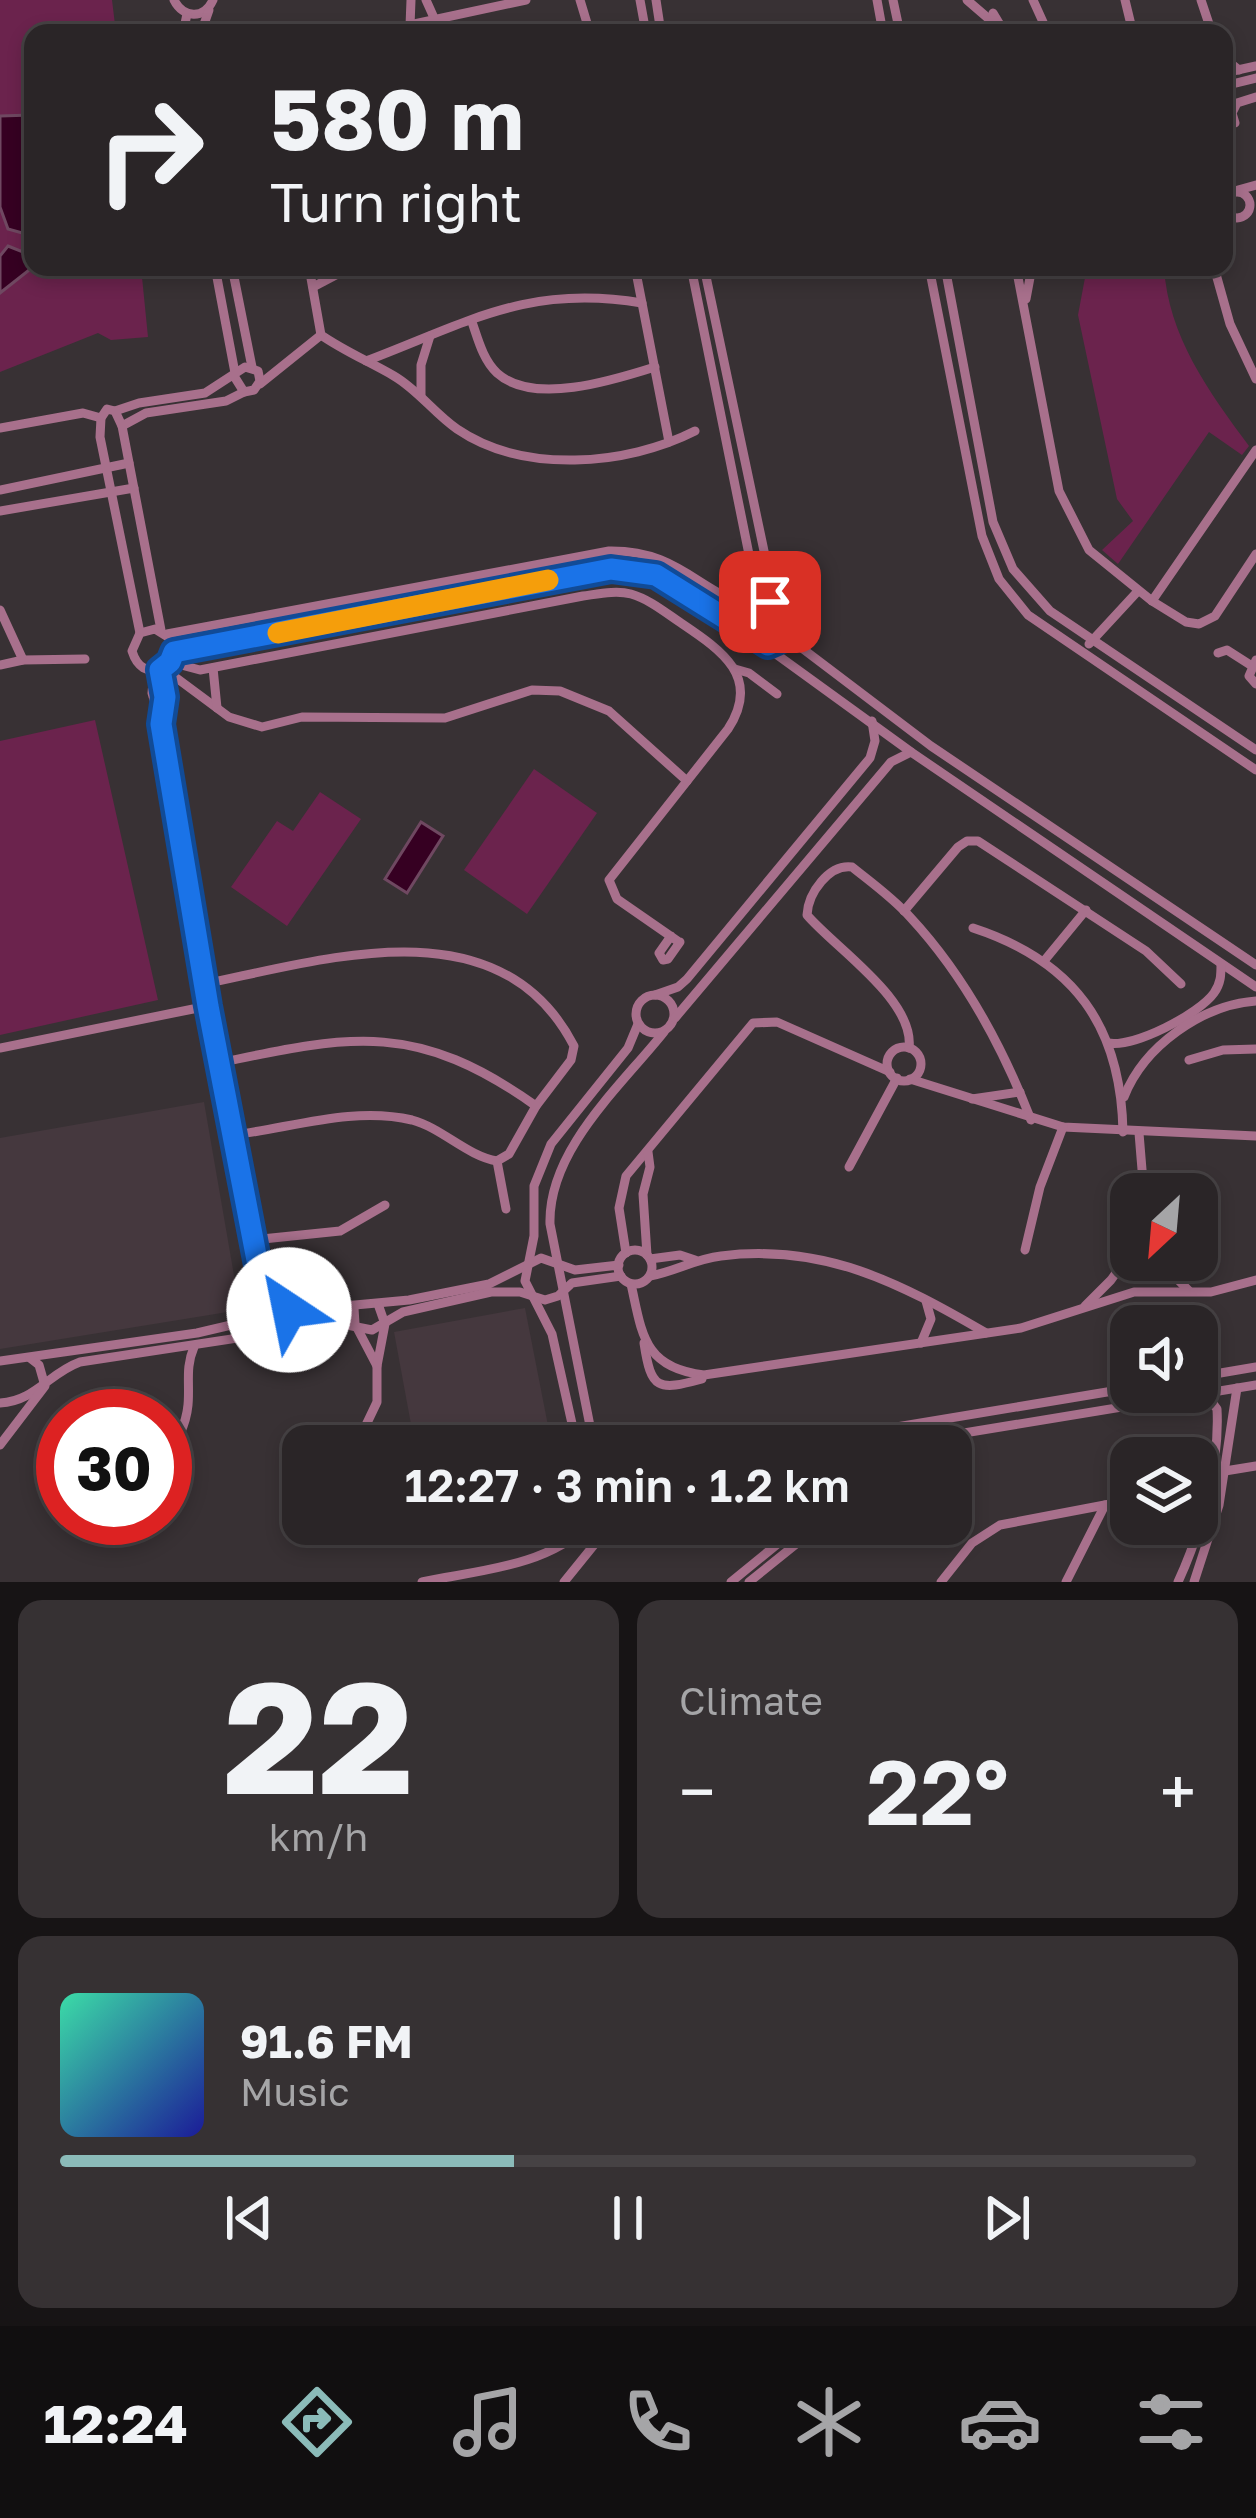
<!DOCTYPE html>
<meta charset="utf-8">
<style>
:root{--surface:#2a2527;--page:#363133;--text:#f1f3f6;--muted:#a5a5a7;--line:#464244;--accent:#8bbbb9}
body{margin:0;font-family:"Golos Text",sans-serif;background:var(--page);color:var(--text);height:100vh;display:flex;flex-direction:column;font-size:45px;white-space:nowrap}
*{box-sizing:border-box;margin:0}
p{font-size:39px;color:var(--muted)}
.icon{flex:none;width:66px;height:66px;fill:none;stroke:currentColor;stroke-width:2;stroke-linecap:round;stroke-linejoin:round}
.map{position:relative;height:1582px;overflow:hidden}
.sheet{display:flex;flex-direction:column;gap:18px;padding:18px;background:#171415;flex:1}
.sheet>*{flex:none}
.top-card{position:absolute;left:24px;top:24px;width:1209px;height:252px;border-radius:24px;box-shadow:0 6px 18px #0003,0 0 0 3px var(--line);background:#2a2527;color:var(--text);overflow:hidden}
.needle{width:78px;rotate:206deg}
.controls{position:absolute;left:1110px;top:1173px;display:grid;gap:24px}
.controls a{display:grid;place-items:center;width:108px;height:108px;border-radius:24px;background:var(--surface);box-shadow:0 6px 18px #0003,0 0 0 3px var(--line);font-size:60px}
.speed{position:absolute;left:36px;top:1389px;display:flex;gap:24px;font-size:60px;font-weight:700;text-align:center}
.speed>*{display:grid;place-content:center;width:156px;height:156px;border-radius:50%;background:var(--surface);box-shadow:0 6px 18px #0003,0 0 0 3px var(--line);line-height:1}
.speed .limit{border:18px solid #d22;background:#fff;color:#111}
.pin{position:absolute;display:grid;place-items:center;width:102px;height:102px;color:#fff;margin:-51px;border-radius:24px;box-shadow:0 6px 18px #0006}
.me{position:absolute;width:132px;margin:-66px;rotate:326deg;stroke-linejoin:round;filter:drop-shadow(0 0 9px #0008)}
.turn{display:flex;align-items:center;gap:42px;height:252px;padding:0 48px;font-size:54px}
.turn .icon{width:156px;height:156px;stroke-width:2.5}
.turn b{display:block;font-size:84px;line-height:102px}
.big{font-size:90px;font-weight:600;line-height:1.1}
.sheet .tile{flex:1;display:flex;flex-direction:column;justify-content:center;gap:18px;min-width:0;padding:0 42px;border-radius:24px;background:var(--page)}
.sheet .dial{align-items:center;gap:0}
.dial b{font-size:156px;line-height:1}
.song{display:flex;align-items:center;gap:36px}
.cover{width:144px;height:144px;border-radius:18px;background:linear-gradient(135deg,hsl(160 70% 55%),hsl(240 70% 35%))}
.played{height:12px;border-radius:6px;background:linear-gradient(90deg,var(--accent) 40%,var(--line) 40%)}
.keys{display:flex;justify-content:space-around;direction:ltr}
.heat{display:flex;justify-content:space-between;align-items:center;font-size:66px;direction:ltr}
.sheet .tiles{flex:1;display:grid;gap:18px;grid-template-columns:1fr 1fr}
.tile:last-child{grid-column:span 2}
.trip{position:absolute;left:282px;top:1425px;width:690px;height:120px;border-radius:24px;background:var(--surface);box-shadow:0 6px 18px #0003,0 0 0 3px var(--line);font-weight:600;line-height:120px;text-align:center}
.tab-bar{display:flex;height:192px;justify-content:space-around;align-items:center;background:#110f10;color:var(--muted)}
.tab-bar .icon{width:84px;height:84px}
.tab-bar .current{color:var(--accent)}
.tab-bar b{font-size:54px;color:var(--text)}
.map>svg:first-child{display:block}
.built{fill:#45383e}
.green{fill:#6b234d}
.water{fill:#360022;stroke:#6f4861;stroke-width:3}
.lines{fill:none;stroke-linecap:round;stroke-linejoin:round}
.minor{stroke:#a8708c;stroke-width:9}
.route-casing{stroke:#114b97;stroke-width:30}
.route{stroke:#1a73e8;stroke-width:21}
.slow{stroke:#f59e0b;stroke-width:21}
</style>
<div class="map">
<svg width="1256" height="1582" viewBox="0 0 1256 1582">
<rect width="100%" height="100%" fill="#383134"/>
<g class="built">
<polygon points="204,1102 240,1310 0,1349 0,1138"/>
<polygon points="525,1308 552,1446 415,1446 394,1332"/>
</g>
<g class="green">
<polygon points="0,0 112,0 116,33 33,33 33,267 141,267 148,337 111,340 98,333 0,372"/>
<path d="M1087,267H1164C1168,336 1209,392 1249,446L1242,455L1209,432L1118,564L1102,550L1133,521L1117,499L1078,315Z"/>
<polygon points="95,720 158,1000 0,1035 0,741"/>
<polygon points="534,769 597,813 527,914 464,870"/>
<polygon points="320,792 361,819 287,926 231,887 277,821 293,831"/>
</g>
<g class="water">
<polygon points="33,93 33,236 8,229 0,207 0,116 31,115"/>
<polygon points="8,246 33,256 33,267 0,293 0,256"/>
<polygon points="421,822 443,836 407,893 385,879"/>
</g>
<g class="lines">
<g class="minor">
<path d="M174,0C183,18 204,20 213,0"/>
<polyline points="426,0 435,20"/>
<polyline points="580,0 590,33"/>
<polyline points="640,0 646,33"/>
<polyline points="656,0 661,33"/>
<polyline points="877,0 883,33"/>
<polyline points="893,0 900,33"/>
<polyline points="967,0 989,19 997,33"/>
<polyline points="1033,0 1048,33"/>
<polyline points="1125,0 1133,33"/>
<polyline points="1201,0 1212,33"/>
<polyline points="993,13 1005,33"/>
<polyline points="410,26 411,0"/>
<polyline points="183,33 187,14"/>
<polyline points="201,33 209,10"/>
<polyline points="372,33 526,0"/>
<polyline points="1224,58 1239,70"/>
<polyline points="1224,73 1256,66"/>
<polyline points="1224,86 1256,78"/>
<polyline points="1235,123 1232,113 1237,103 1256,97"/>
<polyline points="1238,190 1256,185"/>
<circle cx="1237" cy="205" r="13"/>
<polyline points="215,267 235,373"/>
<polyline points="232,267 252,367"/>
<path d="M309,267L321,335C344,351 370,362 394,376C418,390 434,413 457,429C523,474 626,466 695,431"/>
<polyline points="635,267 669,442"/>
<polyline points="691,267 759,604"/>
<polyline points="704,267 775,603"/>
<polyline points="929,267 982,536 999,579 1028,615 1256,770"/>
<polyline points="945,267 993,522 1013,569 1050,611 1256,750"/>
<polyline points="1016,267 1059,491 1089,550 1152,601 1186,622 1199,624 1215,616 1256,554"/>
<polyline points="1214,267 1230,324 1256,379"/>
<polyline points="313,287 351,267"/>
<polyline points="1026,299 1032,267"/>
<path d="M472,322C478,339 483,360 497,373C533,406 614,380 655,367"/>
<path d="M366,361C469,322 528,284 642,303"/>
<polyline points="260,384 321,335"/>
<polyline points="421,395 421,365 430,336"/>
<polyline points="115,411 139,403 205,393 245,367 258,371 260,381 254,390 244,392 234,376"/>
<polyline points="122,426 146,413 226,401 244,392"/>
<polyline points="0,428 83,413 101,418"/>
<polyline points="0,490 129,463"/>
<polyline points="0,511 134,488"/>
<polyline points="1152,601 1256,450"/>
<circle cx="769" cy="623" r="21"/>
<polyline points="0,610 23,660"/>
<polyline points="790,622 803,649 931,746 1256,965"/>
<polyline points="140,633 100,437 101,418 107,409 115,411 122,426 161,630"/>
<path d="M167,634L609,551C679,550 696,591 754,608"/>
<polyline points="762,644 911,752 1256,987"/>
<polyline points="1089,644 1138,591"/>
<polyline points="174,652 611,569 656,575 751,635"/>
<polyline points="1218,653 1227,650 1252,666"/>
<polyline points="1256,660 1249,676 1256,684"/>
<path d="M170,662L200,670L583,596C598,594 616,590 631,594C649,599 666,613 681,623C721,650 762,677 728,729L609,880L617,899L679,942H680L668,959L663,960L659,953L671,936"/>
<polyline points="0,665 23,660 85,659"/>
<path d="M163,668L173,657L171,639L155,629L140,633L132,651C137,667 147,674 163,668L229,717L262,727L302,717L445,718L532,690L560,691L609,711L687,781"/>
<polyline points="213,668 217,708"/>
<polyline points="735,669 749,673 777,694"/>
<polyline points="160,670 165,697 162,719"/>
<polyline points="154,671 152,693 161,724 208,1006 262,1286 283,1314 280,1330"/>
<polyline points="904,911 958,847 967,841 978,841 1146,951 1181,984"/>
<path d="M973,928C1074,961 1121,1026 1123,1132"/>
<polyline points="1044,961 1086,910"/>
<path d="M204,984C327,959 500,903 574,1046L571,1060L536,1106L509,1154L497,1161C467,1156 442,1128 412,1120C353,1106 291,1128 233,1135"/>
<circle cx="655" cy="1014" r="19"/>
<polyline points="655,995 678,987 687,979 870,758 875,741 872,721"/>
<polyline points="675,1018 891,762 911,752"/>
<path d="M1108,1043C1134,1048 1199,1014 1214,993C1221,983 1221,975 1221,964"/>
<circle cx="904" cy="1064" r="17"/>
<polyline points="0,1048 208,1006"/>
<path d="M909,1048C915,1000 835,948 807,915C808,893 829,864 852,867C872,883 893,898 910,917C963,974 1003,1048 1031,1120"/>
<polyline points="1189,1060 1223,1050 1256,1049"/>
<path d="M219,1063C353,1034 418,1022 536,1106"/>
<polyline points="910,1079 1063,1127 1256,1136"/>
<path d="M1124,1097C1144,1046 1202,1005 1256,1001"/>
<polyline points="972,1099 1020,1092"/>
<polyline points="1139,1133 1144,1194"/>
<polyline points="497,1161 506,1209"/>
<polyline points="849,1167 897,1078"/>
<polyline points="253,1240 340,1231 385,1205"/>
<polyline points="1025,1250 1040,1187 1063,1127"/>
<circle cx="635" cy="1267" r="17"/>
<polyline points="626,1253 619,1208 626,1176 753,1023 777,1022 890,1072"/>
<polyline points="647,1255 643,1194 650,1167 648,1152"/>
<polyline points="650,1259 680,1255 695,1260"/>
<polyline points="1159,1260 1189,1291"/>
<path d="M650,1276C676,1271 695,1259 721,1256C824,1243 900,1283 986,1333"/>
<path d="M631,1284C642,1333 643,1368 704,1375L1021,1328L1134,1292H1211L1256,1280"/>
<polyline points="262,1286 256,1304 264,1332"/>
<polyline points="1085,1306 1111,1280 1131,1252"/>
<polyline points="354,1308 355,1324 377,1366"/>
<path d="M644,1343C651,1390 658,1391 702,1379"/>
<polyline points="921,1343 931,1319 926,1301"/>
<polyline points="0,1361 197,1333 244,1322 270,1306 301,1310 409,1300 489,1284 541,1258 575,1270 619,1265"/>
<polyline points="1197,1377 1256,1367"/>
<path d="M0,1403C35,1401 49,1373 80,1362L337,1323L372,1330L403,1312L491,1292H520L545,1300L558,1296L572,1283L621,1276"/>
<polyline points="0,1445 45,1386 39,1365 30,1358"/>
<polyline points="356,1446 377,1402 377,1366 385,1324 378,1304"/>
<polyline points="577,1446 552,1334 525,1281 534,1236 534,1186 551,1144 628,1048 638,1024"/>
<path d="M594,1446L550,1224C548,1150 620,1087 664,1032"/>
<polyline points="782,1446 1131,1388"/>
<polyline points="885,1446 1256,1385"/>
<path d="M165,1460C176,1443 186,1426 188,1405C190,1383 185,1368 194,1347"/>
<polyline points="1225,1471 1256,1466"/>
<polyline points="302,1491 303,1491"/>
<path d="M422,1582C480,1570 545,1567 590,1524"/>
<polyline points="564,1582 611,1524"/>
<polyline points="731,1582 802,1524"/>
<polyline points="749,1582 821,1524"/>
<polyline points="941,1582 972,1543 1000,1525 1131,1500"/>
<polyline points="1066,1582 1105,1505"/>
<path d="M1178,1582C1201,1532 1220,1465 1217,1409L1204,1392"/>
<polyline points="1194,1582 1219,1505 1237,1388"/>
</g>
</g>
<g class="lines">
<defs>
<polyline id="route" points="289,1310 280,1309 262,1286 208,1006 161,724 165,697 160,670 170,662 174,652 611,569 656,575 768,645 784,638 790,622 786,610 770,602"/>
</defs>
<use href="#route" class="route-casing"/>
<use href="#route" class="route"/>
<polyline class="slow" points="278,633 548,580"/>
</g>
</svg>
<div class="controls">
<a><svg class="needle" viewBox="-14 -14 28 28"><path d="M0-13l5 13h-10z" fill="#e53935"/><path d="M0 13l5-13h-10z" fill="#a5a5a7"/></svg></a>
<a><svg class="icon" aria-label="sound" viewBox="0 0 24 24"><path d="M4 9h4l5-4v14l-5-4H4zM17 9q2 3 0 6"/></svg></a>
<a><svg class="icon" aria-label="layers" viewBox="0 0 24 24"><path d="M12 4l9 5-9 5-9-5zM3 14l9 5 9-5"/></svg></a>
</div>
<div class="speed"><div class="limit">30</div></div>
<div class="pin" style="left:770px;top:602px;background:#d93025"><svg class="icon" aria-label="arrive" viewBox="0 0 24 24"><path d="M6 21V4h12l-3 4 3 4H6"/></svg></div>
<svg class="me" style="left:289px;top:1310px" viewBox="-20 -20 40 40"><circle r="19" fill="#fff"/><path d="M0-13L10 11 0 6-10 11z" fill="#1a73e8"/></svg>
<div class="trip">12:27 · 3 min · 1.2 km</div>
<div class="top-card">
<div class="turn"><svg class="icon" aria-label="right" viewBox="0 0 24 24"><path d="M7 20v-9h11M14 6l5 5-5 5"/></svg><div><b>580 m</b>Turn right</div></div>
</div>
</div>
<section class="sheet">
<div class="tiles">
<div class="tile dial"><b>22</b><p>km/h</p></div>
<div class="tile"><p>Climate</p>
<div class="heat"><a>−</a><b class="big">22°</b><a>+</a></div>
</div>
<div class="tile">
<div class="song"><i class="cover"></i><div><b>91.6 FM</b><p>Music</p></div></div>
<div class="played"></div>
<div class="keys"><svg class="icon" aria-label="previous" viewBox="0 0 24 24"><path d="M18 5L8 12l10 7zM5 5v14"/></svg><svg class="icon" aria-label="pause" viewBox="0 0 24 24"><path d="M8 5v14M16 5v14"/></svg><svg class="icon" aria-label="next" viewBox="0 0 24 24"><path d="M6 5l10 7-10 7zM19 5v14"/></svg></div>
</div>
</div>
</section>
<nav class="tab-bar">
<b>12:24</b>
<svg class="icon current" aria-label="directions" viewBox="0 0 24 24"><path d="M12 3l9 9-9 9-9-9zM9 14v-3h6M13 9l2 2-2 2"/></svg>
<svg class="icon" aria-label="music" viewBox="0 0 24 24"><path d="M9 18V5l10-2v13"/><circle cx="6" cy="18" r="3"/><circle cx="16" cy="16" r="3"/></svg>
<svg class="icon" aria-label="phone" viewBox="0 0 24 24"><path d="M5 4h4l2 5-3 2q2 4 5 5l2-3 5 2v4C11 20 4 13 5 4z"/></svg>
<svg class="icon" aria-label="climate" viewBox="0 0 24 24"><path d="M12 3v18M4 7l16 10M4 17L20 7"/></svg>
<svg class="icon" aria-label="car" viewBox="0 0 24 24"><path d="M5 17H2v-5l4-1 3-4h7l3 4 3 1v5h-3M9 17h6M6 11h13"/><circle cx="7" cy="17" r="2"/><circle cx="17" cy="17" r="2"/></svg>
<svg class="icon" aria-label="filters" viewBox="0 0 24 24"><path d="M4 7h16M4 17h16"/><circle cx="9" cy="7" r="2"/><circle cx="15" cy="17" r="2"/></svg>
</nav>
